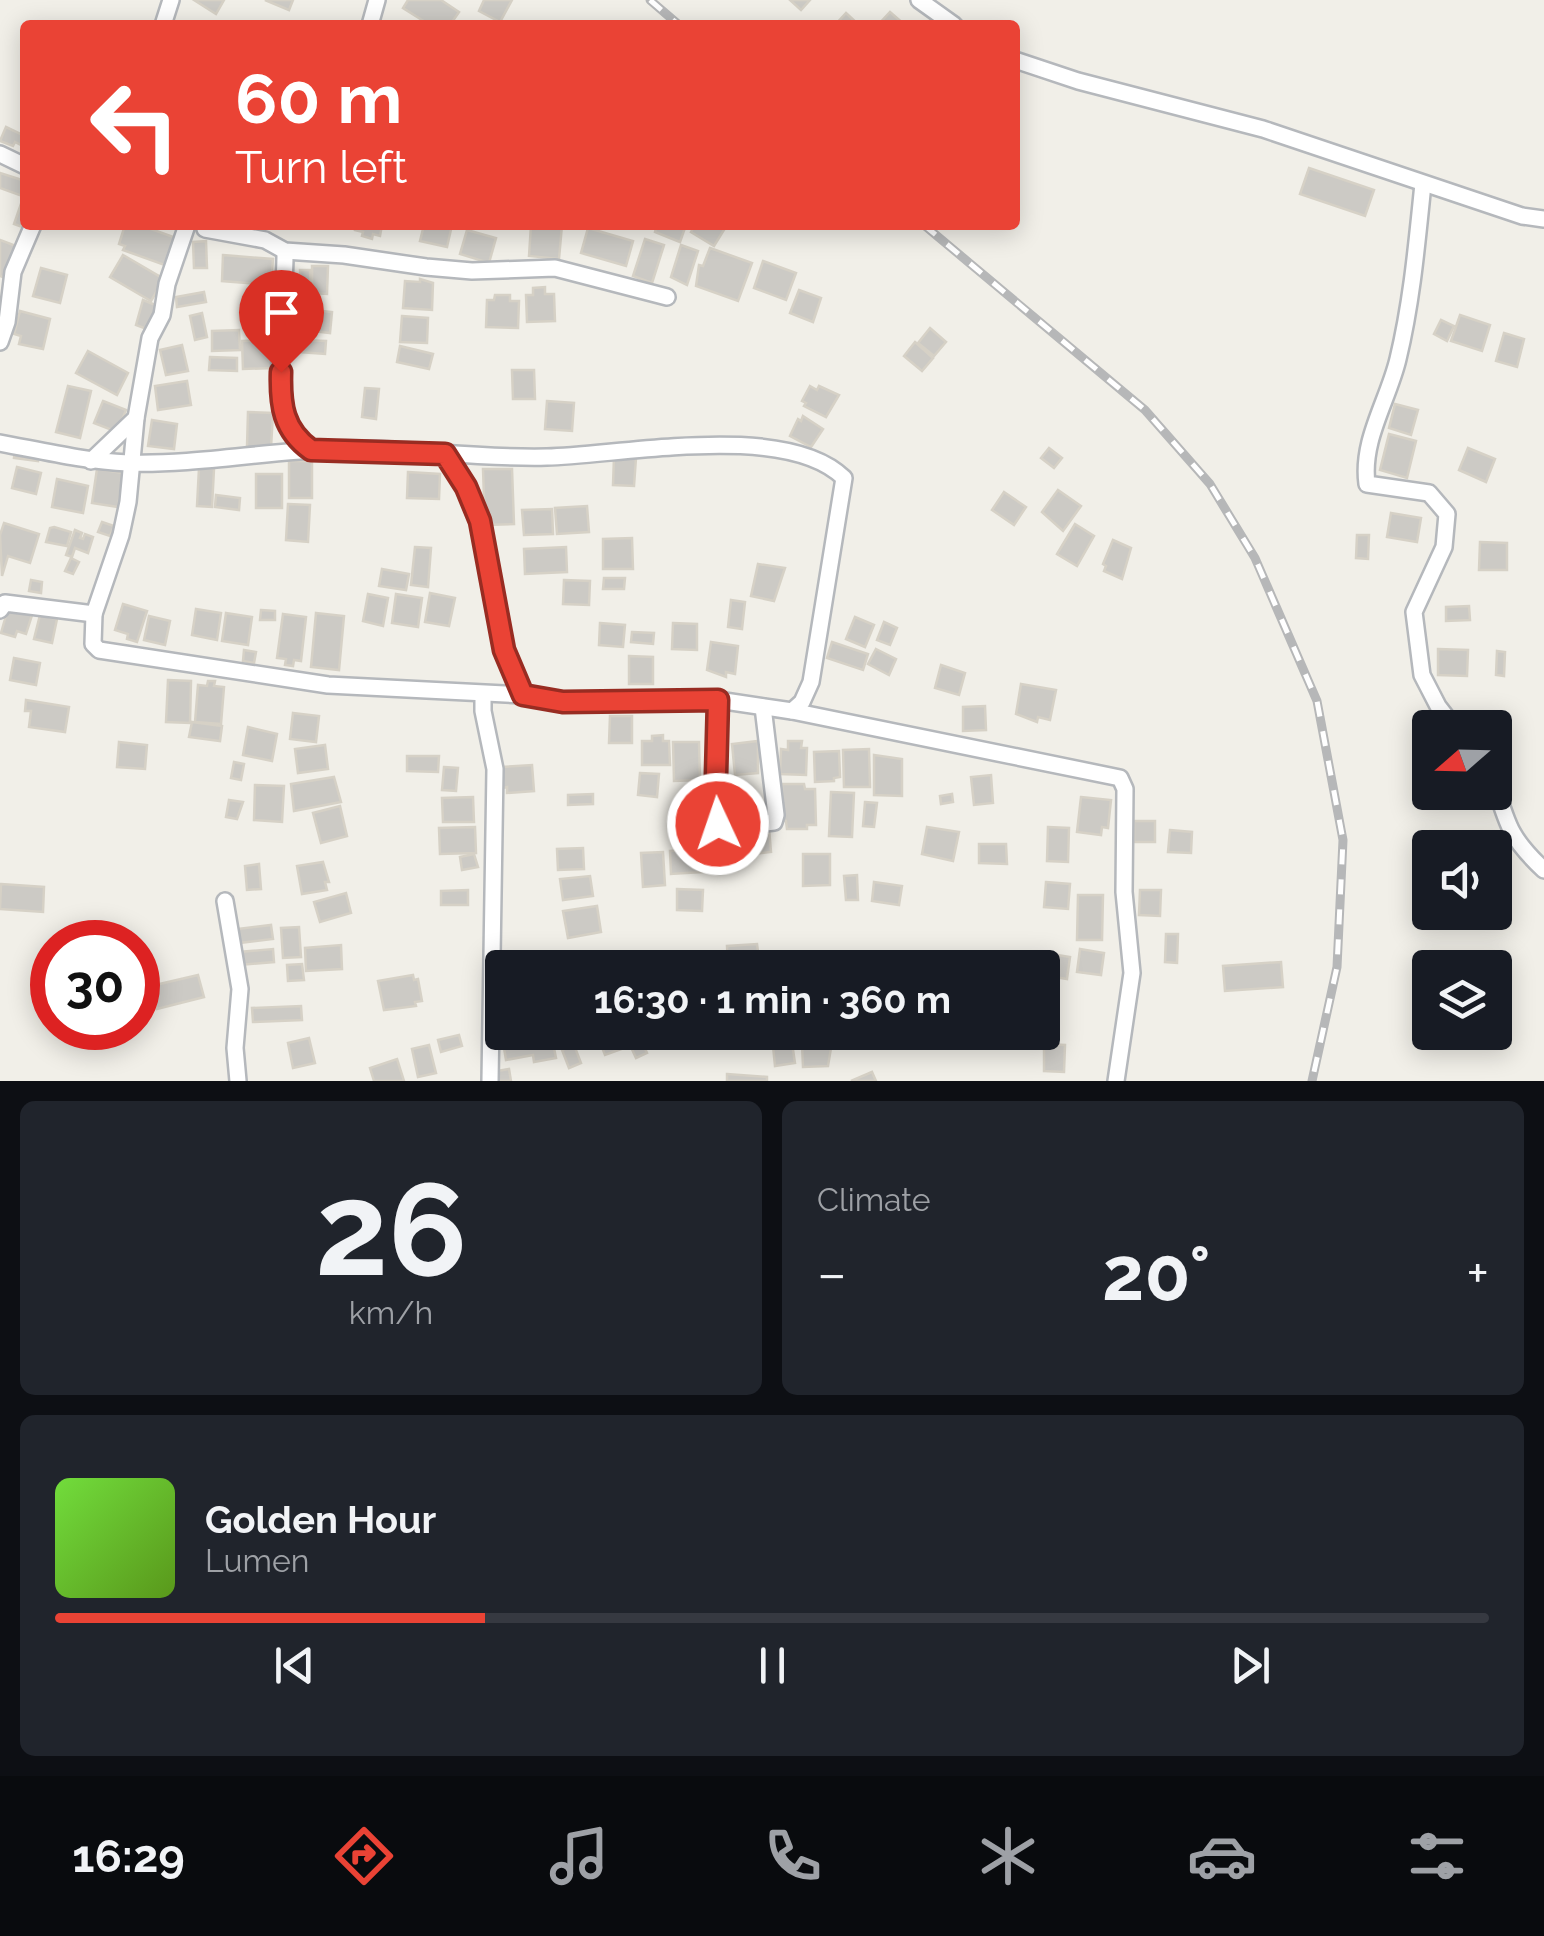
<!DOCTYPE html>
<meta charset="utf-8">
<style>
:root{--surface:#171b24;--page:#20242c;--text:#f1f3f6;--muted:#9ea1a6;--line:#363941;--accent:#ea4335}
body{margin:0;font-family:Raleway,sans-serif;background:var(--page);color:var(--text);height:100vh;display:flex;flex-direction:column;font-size:38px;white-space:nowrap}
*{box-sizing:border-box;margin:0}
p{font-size:32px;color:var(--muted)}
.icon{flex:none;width:55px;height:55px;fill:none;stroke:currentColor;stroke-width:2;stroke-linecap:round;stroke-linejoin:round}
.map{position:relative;height:1081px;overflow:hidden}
.details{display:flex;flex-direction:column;gap:20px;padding:20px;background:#0d0f14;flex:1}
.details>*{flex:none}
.hud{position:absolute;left:20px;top:20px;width:1000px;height:210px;border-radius:10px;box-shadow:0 5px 25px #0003;background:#ea4335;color:#fff;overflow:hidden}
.needle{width:65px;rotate:250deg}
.tools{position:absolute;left:1412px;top:710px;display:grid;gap:20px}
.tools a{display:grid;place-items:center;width:100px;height:100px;border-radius:10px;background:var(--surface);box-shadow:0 5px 25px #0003;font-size:50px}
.speed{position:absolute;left:30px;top:920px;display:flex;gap:20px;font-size:50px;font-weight:700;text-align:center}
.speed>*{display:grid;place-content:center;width:130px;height:130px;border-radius:50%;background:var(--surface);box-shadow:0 5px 25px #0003;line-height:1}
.speed .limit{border:15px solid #d22;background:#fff;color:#111}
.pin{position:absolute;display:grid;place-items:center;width:85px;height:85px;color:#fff;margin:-102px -42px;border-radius:50% 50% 50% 0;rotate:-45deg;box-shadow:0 0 10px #0007}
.pin .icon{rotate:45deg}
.me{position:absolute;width:110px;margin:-55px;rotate:357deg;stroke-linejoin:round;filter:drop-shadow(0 0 8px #0008)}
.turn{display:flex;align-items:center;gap:35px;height:210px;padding:0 50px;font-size:45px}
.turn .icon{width:130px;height:130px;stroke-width:2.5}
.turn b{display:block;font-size:70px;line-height:85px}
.big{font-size:75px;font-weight:700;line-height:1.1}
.details .widget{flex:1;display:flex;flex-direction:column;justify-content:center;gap:15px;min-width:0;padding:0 35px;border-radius:15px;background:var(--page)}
.details .dial{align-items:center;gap:0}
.dial b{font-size:130px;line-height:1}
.song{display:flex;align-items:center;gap:30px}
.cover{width:120px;height:120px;border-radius:15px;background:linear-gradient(135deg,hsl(100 70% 55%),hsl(90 70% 35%))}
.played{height:10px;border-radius:5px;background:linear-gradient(90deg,var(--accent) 30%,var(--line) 30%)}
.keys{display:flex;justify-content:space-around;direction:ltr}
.heat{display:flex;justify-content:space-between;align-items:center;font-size:55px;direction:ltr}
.details .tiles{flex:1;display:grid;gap:20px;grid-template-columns:1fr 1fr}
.widget:last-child{grid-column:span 2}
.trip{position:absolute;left:485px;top:950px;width:575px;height:100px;border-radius:10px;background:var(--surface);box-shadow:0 5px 25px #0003;font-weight:700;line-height:100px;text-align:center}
.tabs{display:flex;height:160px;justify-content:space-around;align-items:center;background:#090b0e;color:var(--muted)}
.tabs .icon{width:70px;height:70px}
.tabs .active{color:var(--accent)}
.tabs b{font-size:45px;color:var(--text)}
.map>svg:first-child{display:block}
.building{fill:#cccac5;stroke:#d6d1c6;stroke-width:2.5}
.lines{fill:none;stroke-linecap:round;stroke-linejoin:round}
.minor-casing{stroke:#b5b8bc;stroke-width:20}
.minor{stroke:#fff;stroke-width:15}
.rail-casing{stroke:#b6b7b8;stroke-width:9}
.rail{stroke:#fff;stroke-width:5;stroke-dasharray:15;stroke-linecap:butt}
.route-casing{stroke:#982c22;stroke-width:25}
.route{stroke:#ea4335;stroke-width:18}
</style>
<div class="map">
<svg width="1544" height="1081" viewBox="0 0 1544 1081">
<rect width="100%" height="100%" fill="#f1efe8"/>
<g class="building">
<polygon points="194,0 224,0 216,14"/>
<polygon points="265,0 293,0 289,10"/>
<polygon points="408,0 441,0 459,12 450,25 430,25 403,8"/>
<polygon points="484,0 512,0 500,22 479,11"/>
<polygon points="790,0 810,0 801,10"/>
<polygon points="890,12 905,25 878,25"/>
<polygon points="846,13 859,25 835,25"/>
<polygon points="6,127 25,136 21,145 15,142 13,146 0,141"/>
<polygon points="1309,168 1374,190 1365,216 1300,194"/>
<polygon points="0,173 25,181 25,197 0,188"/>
<polygon points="23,198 25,199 25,228 14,224"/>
<polygon points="125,225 140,225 179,239 170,267 123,250 125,246 119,244"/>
<polygon points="356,225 382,225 380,236 373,234 372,239 362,236 363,232 355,230"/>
<polygon points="424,225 452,225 447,247 420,241"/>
<polygon points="531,225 562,225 559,259 529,256"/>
<polygon points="657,225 686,225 680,242 655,232"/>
<polygon points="695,225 727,225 714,246 691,232"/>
<polygon points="588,228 633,241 626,266 581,253"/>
<polygon points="467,230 496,238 489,263 460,254"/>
<polygon points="645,239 664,245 652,283 633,276"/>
<polygon points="0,240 16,246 5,278 0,276"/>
<polygon points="206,241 207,268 194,268 193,242"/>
<polygon points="681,245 698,251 687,285 671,277"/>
<polygon points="710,248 752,263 738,301 696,286 699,265 703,266"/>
<polygon points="123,255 164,279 151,301 110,277"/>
<polygon points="223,255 273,259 271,285 222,281"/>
<polygon points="763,261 796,273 786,300 754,288"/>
<polygon points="312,266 328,266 327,294 312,293"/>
<polygon points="41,268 67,275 60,303 33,296"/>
<polygon points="300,270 310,270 311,295 301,295"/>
<polygon points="420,279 433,283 432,310 403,308 405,281 420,282"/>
<polygon points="545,287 545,294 554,294 555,321 527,322 526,295 533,295 533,288"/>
<polygon points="799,290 821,298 813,322 790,313"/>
<polygon points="204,292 206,302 177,307 176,297"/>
<polygon points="495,295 510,295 510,301 519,301 518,328 486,327 487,300 494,300"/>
<polygon points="143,300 158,306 149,330 136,325"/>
<polygon points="298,304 311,305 307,337 297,337"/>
<polygon points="314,310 332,312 330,333 312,331"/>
<polygon points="20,311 50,319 43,349 19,344 21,336 14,334"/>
<polygon points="202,313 207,337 195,340 190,316"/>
<polygon points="1460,315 1490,325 1482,351 1451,341"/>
<polygon points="402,316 428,318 427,343 400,342"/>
<polygon points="1441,320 1454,326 1447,341 1434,334"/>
<polygon points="930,328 946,342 934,356 918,343"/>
<polygon points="239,330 240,350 212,351 212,331"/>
<polygon points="1504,333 1524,339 1517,367 1496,361"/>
<polygon points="272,340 273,368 243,369 242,341"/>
<polygon points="299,340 326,341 325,354 299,352"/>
<polygon points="915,342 933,358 922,371 904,356"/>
<polygon points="182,345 188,371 166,375 160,350"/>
<polygon points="400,346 433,354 429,369 397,362"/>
<polygon points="88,351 128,373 117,395 76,373"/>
<polygon points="210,357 237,358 237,371 209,370"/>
<polygon points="512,370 534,370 535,399 513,399"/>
<polygon points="187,381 191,405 158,410 155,386"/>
<polygon points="68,386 91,391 80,438 56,432"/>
<polygon points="810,386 817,390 819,386 839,395 826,417 804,406 806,403 802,401"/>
<polygon points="365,388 379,389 376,419 362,417"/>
<polygon points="103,401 126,410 117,432 94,423"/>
<polygon points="547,401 574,403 572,431 545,429"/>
<polygon points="1395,404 1418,410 1411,435 1389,428"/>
<polygon points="248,412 273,413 271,448 247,447"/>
<polygon points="803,416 823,429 811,447 790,436 798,419 801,421"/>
<polygon points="152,420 177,424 174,449 148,446"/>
<polygon points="1389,434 1416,441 1407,478 1380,470"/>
<polygon points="1049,448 1062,458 1054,468 1041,458"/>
<polygon points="1468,448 1495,459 1486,482 1459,470"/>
<polygon points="15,449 39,452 38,461 14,458"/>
<polygon points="614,457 636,458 634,486 613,485"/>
<rect x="289" y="461" width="23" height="37"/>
<polygon points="17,467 41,473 36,494 12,488"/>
<polygon points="199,468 214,469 212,507 197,506"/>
<polygon points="97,469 123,473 118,507 92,503"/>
<polygon points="483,469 512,469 514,524 485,525"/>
<polygon points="408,472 440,474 439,499 407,498"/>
<rect x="256" y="474" width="26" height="34"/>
<polygon points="57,479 88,486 83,513 52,507"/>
<polygon points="1058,490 1081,506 1063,531 1042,512"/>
<polygon points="1004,492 1026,507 1014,525 992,510"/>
<polygon points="216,495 240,498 239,510 215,507"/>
<polygon points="288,504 310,505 308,542 286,540"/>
<polygon points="587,506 589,532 557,534 555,508"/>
<polygon points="552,509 553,534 524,535 522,510"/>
<polygon points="1391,513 1421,518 1417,542 1387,537"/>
<polygon points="102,522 114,526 110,536 98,532"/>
<polygon points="4,523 39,534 30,563 8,556 2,576 0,535"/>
<polygon points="1075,524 1094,536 1077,566 1057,554"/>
<polygon points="54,527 71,532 67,546 46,542 50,528"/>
<polygon points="75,530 82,533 80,538 83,539 85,534 93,537 88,553 75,548 72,557 66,555"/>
<polygon points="1357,535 1369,535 1368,559 1356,558"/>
<polygon points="632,538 633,569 603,569 603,539"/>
<polygon points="1113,540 1131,548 1122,579 1104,571 1106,566 1103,564"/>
<polygon points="1480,542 1507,543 1507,570 1479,570"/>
<polygon points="415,547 431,548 428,587 411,585"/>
<polygon points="566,547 567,572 525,574 524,549"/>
<polygon points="71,558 79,562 73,574 65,571"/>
<polygon points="758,564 785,568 774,601 751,596"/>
<polygon points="382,569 409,574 406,590 379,586"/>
<polygon points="604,578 625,578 624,589 603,589"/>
<polygon points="31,580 42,582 41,593 29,591"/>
<polygon points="564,580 590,581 589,605 563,604"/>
<polygon points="430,593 455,598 449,626 425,622"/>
<polygon points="368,594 388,598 383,626 363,621"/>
<polygon points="396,594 422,598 418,627 392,623"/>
<polygon points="731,600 745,602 742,629 728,627"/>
<polygon points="123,604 147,611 137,642 127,639 128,634 115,630"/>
<polygon points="9,605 33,612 26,634 17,631 15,637 1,633"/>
<polygon points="1469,606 1470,620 1446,621 1446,607"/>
<polygon points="196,609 221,613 217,640 192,635"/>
<polygon points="261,610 275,611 275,620 260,620"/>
<polygon points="226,613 252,617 248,645 222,641"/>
<polygon points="316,613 344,616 339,670 311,667"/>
<polygon points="283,614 306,617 301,661 294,660 293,666 285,665 286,659 277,658"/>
<polygon points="40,615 57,619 52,643 34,639"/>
<polygon points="149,616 170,621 165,645 144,640"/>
<polygon points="855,617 874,625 865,647 846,639"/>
<polygon points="884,622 897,628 890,645 877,640"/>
<polygon points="600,623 625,625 623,647 599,645"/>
<polygon points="673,623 697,624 697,650 672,649"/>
<polygon points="632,632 654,633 653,644 631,642"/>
<polygon points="711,642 738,646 735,674 726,672 726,677 707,670"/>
<polygon points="832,642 868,654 863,670 827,658"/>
<polygon points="876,649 896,659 889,675 868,664"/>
<polygon points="1438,649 1468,650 1467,676 1438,675"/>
<polygon points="244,650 256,652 254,663 243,661"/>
<polygon points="1497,651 1505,652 1504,676 1496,675"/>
<polygon points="629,656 653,657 653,684 629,684"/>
<polygon points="14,658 40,663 36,685 10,680"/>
<polygon points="941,665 965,673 959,695 935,688"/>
<polygon points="168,680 191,681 190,723 166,722"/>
<polygon points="208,681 215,681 214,686 224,687 221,724 195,722 198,685 207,686"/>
<polygon points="1021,684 1056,690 1050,720 1038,717 1037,722 1016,714"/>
<polygon points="26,700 69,707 65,732 29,727 31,711 25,711"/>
<polygon points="985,706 986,730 963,731 963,707"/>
<polygon points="293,713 319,716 316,742 290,739"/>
<polygon points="610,716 632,716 632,743 609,743"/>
<polygon points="192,722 222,726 220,741 189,737"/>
<polygon points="248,727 277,734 272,761 243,755"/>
<polygon points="663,735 663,741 669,741 670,765 642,765 642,741 652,741 652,736"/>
<polygon points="758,741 758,773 735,775 732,744"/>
<polygon points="788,741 802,741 801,748 807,748 806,775 780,774 781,749 788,750"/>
<polygon points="119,742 147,745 145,769 117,767"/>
<polygon points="673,742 699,742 700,780 674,781"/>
<polygon points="325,745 328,769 298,773 295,749"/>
<polygon points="869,749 870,787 844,787 843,750"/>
<polygon points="839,751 840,777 834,778 834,781 815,782 814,752"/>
<polygon points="874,755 902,759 902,796 874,795"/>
<polygon points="407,756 439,756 438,772 407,771"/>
<polygon points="234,762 244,764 241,780 231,778"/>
<polygon points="532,765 534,791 507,793 507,787 503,788 502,767"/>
<polygon points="444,767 458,768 456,791 442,790"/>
<polygon points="640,773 659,774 657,797 638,795"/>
<polygon points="991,775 993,803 974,805 971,777"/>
<polygon points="334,777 341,802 294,811 291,784"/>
<polygon points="728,783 737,783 739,807 730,807"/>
<polygon points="782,784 804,784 805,789 815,789 816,825 807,825 807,829 787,829 786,821 783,821"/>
<polygon points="255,785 284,786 282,822 254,820"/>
<polygon points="831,792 854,793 852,837 829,836"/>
<polygon points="593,794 593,804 568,805 568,795"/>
<polygon points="952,794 953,802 941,804 940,796"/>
<polygon points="473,797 474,822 443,822 442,798"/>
<polygon points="1081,797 1111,800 1108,828 1102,827 1101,835 1077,832"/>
<polygon points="229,800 243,802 237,819 226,817"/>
<polygon points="865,802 877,803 874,827 863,826"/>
<polygon points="340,806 347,836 321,843 313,813"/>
<rect x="1134" y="821" width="21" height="21"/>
<polygon points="475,827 476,853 440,854 439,828"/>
<polygon points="927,827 959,832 953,861 922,854"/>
<polygon points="1048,827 1069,828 1068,862 1047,861"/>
<polygon points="769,828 771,852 735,856 732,832"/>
<polygon points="1170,830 1192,832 1191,853 1168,852"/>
<polygon points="1483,836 1499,846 1495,853 1495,848 1476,848"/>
<polygon points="979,844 1006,844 1007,864 979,863"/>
<polygon points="583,848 584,869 558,870 557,849"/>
<polygon points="700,849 702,872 671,874 670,851"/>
<polygon points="663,852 665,885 643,887 641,853"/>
<polygon points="474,854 478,867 462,870 460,857"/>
<polygon points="803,854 830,854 830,885 803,886"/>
<polygon points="323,862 329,882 325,882 327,890 302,894 297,866"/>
<polygon points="259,864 261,889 247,890 245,866"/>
<polygon points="857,875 858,900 846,900 844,876"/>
<polygon points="590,876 593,896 563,900 560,879"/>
<polygon points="874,882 902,886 899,905 872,901"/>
<polygon points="1046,882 1070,884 1068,909 1044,907"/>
<polygon points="1,884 44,887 43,912 0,909"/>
<polygon points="677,889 703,890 702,911 677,910"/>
<polygon points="468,890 468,905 441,905 441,891"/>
<polygon points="1140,890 1161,890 1160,916 1139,915"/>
<polygon points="346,893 351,913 320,922 314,902"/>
<polygon points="1078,895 1103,895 1102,940 1077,940"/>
<polygon points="597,906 601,932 568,938 563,911"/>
<polygon points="271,925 273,939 239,943 237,929"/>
<polygon points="299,927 301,957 283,958 281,928"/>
<polygon points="1166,934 1178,934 1177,963 1165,962"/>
<polygon points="757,944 760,968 728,968 727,946"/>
<polygon points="341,945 342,969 306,971 305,948"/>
<polygon points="273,949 274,962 240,965 239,952"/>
<polygon points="1080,949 1104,953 1101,975 1077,972"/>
<polygon points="1039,952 1070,957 1067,979 1042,975 1042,968 1037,968"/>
<polygon points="1281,962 1283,987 1225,991 1223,966"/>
<polygon points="302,964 304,980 288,981 287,965"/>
<rect x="499" y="970" width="3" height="29"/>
<polygon points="198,975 204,997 157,1009 151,986"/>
<polygon points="413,975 414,980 418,979 422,1001 415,1002 416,1006 384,1010 378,981"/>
<polygon points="301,1006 302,1020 253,1022 252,1008"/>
<polygon points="559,1032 589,1032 590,1033 561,1047 555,1034"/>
<polygon points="596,1032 622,1032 627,1047 605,1055"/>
<polygon points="632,1032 668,1032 669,1035 632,1038"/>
<polygon points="551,1033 556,1058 534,1062 533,1055 506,1060 503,1042"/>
<polygon points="459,1035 462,1046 441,1052 438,1040"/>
<polygon points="309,1038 315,1063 293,1068 288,1043"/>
<polygon points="642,1042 647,1053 636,1058 631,1047"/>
<polygon points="832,1042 828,1066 803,1067 802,1044"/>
<polygon points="792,1043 795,1063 775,1066 773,1046"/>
<polygon points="1044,1044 1065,1045 1064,1072 1044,1071"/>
<polygon points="429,1045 436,1073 418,1077 412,1049"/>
<polygon points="574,1045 581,1063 569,1068 562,1050"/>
<polygon points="397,1059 404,1081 374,1081 370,1068"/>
<polygon points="509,1069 511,1081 499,1081 497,1071"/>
<polygon points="872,1072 876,1081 851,1081"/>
<polygon points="727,1074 767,1077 767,1081 727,1081"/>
</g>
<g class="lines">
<defs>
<g id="minor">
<polyline points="919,0 954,25"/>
<polyline points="163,25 171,0"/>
<polyline points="370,25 377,0"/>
<polyline points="1015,60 1078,81 1263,129 1522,216 1544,219"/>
<polyline points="0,154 25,166"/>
<path d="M1423,184C1417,242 1412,301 1398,359C1388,401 1361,440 1367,484L1429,493L1447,514L1444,547L1414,612L1422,675L1438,706L1455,728"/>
<polyline points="205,229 265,240 285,251 344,255 426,267 472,271 555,268 667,297"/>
<path d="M285,251C286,295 270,394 289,429C294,439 302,444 311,451"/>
<polyline points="0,342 7,322 13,272 33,225"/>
<path d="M0,443C43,451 84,461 128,463C197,465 265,451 334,449C403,447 477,459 547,457C623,455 786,421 844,478L811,682L802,702L792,711L718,700L563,702L523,695L328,685L99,650L93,644L94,614"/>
<polyline points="445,454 466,487 480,521 504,650 523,695"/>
<polyline points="91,461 136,418"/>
<polyline points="0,610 5,603 94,614 121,535 128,502 136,418 150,338 162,315 167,284 186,228"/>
<polyline points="483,694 483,711 495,769 490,1081"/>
<polyline points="718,700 715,812 718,825 725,828 774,822 776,815 763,707"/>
<polyline points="792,711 1120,778 1125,789 1124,892 1132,973 1116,1081"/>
<path d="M1495,785C1508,827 1511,839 1544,870"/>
<polyline points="225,901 240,989 235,1048 238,1081"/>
</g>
</defs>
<use href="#minor" class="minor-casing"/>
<use href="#minor" class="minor"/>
<defs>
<g id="rail">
<polyline points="650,0 679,25"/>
<polyline points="924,225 1145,410 1210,484 1255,558 1317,701 1343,840 1337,967 1312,1081"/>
</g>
</defs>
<use href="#rail" class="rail-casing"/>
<use href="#rail" class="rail"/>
</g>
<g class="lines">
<defs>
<path id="route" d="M281,372C280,405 283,430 311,450L445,454L466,487L480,521L504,650L523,695L563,702L718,700L715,812L718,824"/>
</defs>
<use href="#route" class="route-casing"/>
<use href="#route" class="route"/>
</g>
</svg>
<div class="tools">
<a><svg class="needle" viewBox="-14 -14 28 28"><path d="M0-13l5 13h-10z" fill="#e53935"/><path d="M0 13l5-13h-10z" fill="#9ea1a6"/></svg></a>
<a><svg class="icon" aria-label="sound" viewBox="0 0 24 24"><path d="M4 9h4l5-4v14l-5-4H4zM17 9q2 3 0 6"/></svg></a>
<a><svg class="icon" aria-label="layers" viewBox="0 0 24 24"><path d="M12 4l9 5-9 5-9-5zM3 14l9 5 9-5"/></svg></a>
</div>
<div class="speed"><div class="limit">30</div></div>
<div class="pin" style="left:281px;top:372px;background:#d93025"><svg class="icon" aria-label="arrive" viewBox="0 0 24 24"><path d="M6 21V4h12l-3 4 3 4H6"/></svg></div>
<svg class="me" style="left:718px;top:824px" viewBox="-20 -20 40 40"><circle r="17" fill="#ea4335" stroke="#fff" stroke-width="3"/><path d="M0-11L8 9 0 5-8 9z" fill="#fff"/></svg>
<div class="trip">16:30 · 1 min · 360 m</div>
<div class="hud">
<div class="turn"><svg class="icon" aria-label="left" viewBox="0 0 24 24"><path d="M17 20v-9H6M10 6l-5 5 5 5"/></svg><div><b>60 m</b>Turn left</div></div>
</div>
</div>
<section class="details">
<div class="tiles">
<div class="widget dial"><b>26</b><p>km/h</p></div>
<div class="widget"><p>Climate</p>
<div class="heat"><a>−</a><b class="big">20°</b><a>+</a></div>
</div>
<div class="widget">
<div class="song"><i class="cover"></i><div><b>Golden Hour</b><p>Lumen</p></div></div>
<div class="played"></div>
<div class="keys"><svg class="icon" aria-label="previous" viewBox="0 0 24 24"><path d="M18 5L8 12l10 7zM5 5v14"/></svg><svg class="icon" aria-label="pause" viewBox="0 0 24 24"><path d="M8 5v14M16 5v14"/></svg><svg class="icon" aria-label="next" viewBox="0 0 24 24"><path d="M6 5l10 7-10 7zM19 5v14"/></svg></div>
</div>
</div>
</section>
<nav class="tabs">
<b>16:29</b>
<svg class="icon active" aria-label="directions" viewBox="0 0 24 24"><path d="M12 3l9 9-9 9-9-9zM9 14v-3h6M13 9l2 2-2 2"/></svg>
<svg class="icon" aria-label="music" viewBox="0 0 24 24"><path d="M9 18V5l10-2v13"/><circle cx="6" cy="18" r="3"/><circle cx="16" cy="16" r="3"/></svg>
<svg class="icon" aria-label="phone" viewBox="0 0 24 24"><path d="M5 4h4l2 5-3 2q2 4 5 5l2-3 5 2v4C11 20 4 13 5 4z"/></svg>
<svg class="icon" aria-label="climate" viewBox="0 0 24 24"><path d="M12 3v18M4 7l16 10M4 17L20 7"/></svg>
<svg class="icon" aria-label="car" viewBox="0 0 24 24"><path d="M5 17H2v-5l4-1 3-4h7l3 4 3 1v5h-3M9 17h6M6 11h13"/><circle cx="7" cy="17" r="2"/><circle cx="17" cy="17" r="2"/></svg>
<svg class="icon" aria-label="filters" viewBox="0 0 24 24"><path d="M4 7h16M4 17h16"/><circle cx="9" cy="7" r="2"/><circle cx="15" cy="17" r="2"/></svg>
</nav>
